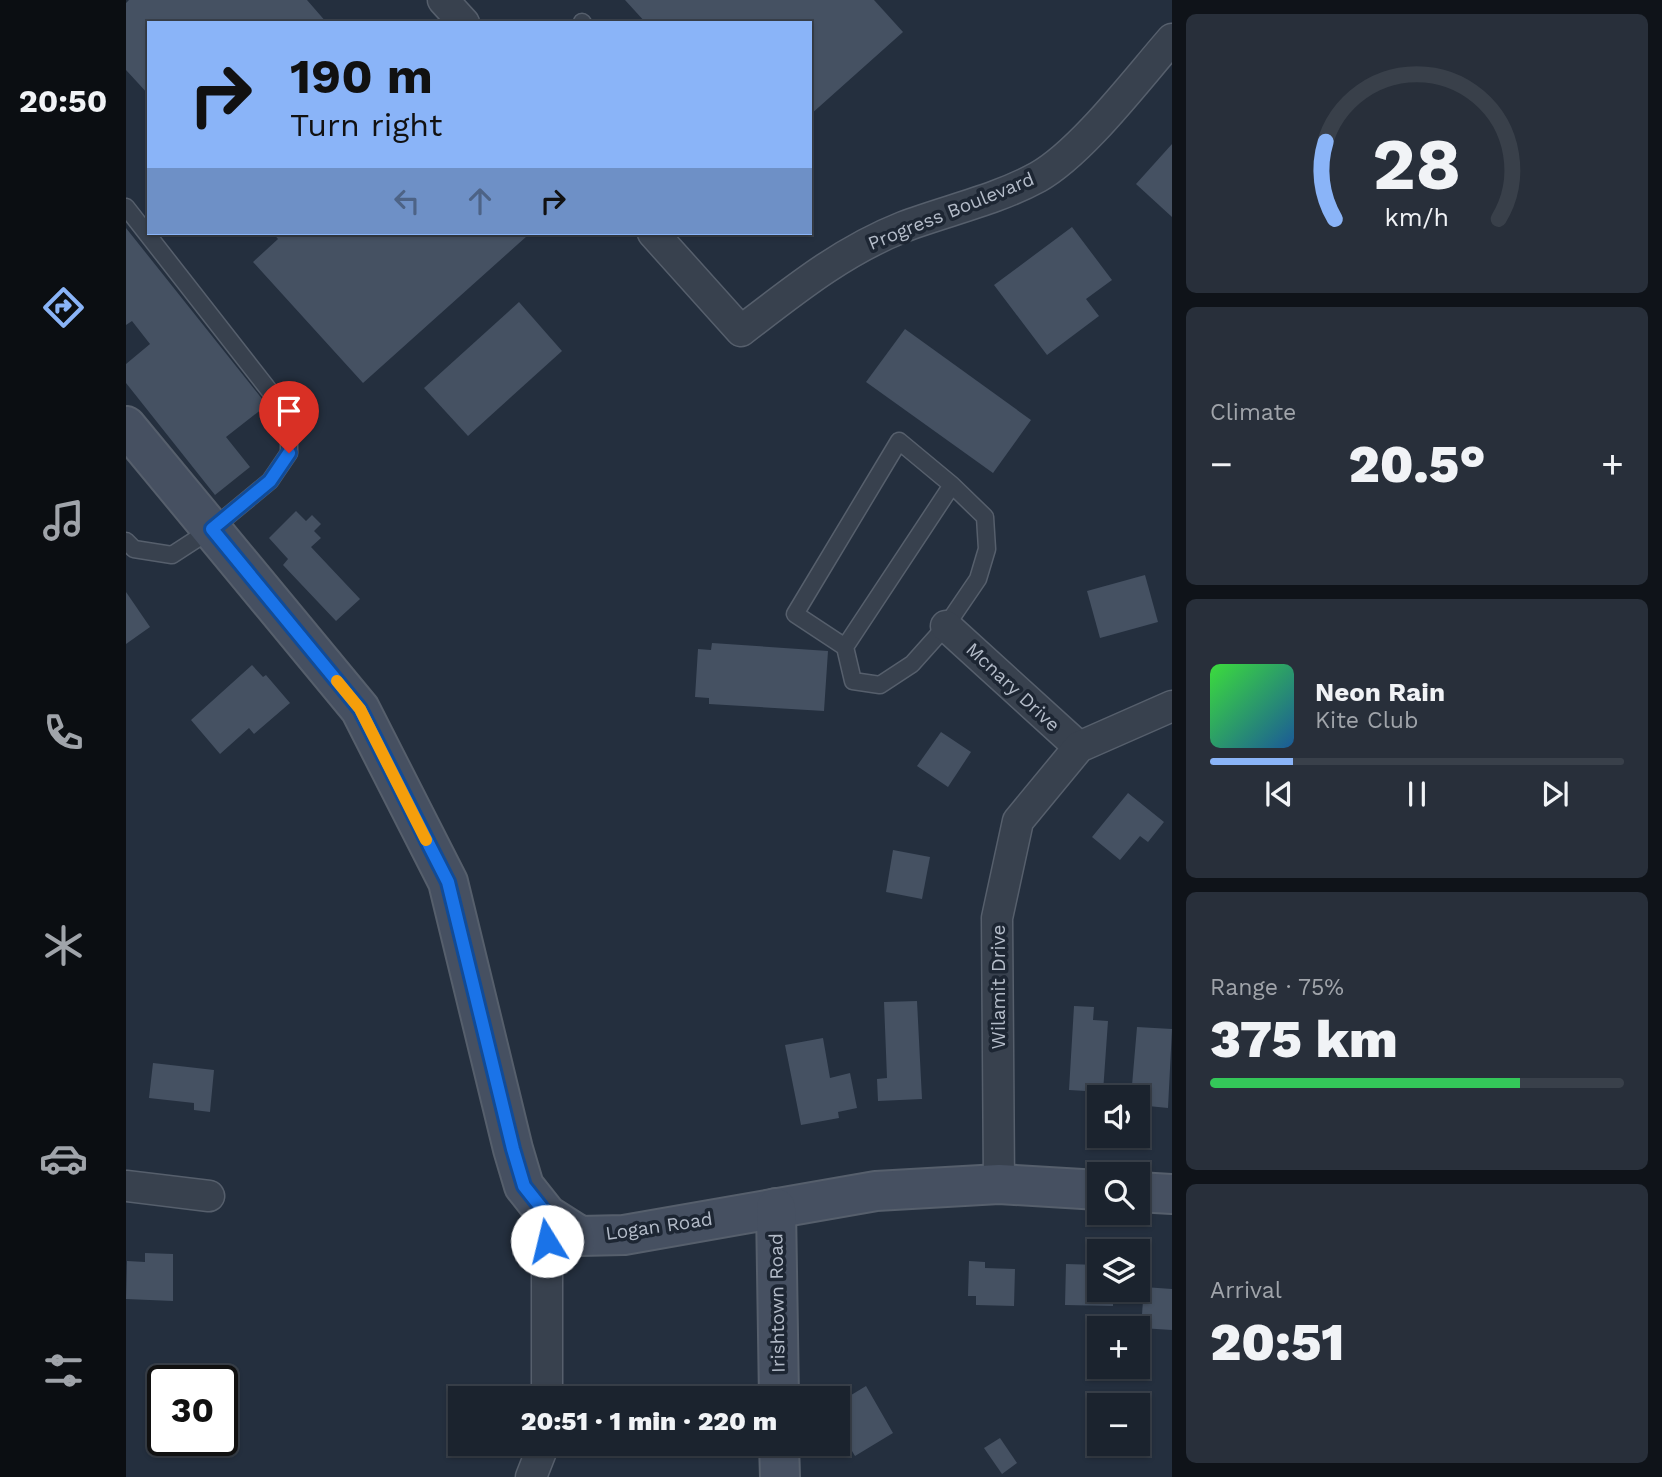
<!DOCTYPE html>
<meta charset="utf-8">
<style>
:root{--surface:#1b232e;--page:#282f3a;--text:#f1f3f6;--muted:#a0a4aa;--line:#39404a;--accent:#8ab4f8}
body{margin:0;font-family:"Work Sans",sans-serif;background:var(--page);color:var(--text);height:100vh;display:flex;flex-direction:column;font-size:26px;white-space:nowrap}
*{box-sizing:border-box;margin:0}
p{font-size:23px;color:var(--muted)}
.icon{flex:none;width:38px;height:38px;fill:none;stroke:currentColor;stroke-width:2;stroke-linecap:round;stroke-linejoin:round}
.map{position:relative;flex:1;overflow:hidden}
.sheet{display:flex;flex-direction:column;gap:14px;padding:14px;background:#0f1319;width:490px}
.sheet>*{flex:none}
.guide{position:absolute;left:21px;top:21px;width:665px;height:214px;border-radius:0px;box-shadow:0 2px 5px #0004,0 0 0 2px var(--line);background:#8ab4f8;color:#111;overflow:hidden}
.controls{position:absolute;left:961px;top:1085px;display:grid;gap:14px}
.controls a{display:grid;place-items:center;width:63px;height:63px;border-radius:0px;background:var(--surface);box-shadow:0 2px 5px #0004,0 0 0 2px var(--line);font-size:35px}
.speed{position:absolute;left:21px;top:1365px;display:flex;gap:14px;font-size:35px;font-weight:700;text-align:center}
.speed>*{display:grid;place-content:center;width:91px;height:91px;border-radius:50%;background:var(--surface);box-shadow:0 2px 5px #0004,0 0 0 2px var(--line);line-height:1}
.speed .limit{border:4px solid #111;border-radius:10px;background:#fff;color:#111}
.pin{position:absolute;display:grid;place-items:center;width:60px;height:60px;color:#fff;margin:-72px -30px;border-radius:50% 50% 50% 0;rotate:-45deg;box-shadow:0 0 7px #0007}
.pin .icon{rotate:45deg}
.me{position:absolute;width:77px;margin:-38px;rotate:351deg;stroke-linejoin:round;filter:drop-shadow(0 0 5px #0008)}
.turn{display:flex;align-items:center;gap:24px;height:147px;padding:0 28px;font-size:32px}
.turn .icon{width:91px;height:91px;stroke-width:2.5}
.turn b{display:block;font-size:49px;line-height:60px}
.lanes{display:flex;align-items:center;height:66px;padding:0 28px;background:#0003;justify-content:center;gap:35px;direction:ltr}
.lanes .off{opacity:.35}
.big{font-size:52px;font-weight:800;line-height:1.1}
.sheet .widget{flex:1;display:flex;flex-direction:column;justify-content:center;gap:10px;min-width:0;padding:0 24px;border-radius:10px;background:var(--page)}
.sheet .dial{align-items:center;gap:0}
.dial svg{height:182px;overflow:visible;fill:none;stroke:var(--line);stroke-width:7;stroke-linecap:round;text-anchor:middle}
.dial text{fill:var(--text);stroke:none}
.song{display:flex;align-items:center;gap:21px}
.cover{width:84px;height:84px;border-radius:10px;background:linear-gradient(135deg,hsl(120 70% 55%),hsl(210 70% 35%))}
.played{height:7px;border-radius:4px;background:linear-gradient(90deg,var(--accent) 20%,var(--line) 20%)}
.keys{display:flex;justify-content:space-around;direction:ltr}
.heat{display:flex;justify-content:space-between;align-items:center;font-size:38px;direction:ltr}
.charge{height:10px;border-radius:5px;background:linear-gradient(90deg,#34c759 75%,var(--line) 0)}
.trip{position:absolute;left:322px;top:1386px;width:402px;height:70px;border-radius:0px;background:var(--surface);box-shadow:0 2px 5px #0004,0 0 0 2px var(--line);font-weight:800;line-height:70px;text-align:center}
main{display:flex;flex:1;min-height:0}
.tab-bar{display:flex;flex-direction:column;width:126px;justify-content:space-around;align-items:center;background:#0b0e12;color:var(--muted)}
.tab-bar .icon{width:49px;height:49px}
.tab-bar .selected{color:var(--accent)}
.tab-bar b{font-size:32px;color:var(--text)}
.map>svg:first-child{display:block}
.building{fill:#455162}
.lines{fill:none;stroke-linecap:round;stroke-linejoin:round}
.lane-casing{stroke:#565f6c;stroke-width:19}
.street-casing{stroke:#565f6c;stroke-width:33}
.secondary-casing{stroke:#565f6c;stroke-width:42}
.lane{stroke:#38414e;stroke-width:16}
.street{stroke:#38414e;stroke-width:30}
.secondary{stroke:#465061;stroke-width:38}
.route-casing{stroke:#114b97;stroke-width:18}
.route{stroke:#1a73e8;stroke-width:12}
.slow{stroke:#f59e0b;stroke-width:12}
.labels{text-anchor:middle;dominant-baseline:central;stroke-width:7;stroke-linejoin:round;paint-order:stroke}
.street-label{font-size:19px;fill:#b4bcc9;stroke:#1d2633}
</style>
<main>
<nav class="tab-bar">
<b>20:50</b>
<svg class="icon selected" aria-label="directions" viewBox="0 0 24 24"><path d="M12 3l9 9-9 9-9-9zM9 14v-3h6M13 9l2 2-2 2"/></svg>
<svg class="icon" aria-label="music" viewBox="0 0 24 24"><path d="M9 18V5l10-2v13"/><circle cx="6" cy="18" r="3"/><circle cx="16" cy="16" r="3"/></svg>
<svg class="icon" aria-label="phone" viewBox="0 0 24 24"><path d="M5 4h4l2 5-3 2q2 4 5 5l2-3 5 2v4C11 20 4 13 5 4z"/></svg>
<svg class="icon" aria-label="climate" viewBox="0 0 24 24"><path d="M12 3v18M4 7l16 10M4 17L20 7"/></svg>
<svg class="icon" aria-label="car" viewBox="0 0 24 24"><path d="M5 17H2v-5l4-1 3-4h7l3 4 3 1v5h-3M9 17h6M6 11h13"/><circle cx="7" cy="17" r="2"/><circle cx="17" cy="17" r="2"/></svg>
<svg class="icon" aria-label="filters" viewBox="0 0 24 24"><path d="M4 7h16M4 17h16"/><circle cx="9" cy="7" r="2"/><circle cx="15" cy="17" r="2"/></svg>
</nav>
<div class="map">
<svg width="1046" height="1477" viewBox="0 0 1046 1477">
<rect width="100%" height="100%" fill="#242f3e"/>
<g class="building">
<polygon points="3,0 181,0 201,23 23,23 23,95 0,70 0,3"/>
<polygon points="499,0 748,0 777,32 684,115 684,23 520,23"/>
<polygon points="1046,144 1046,217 1010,184"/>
<polygon points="946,227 986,280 960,299 973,316 921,355 868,285"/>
<polygon points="0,228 141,405 100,437 124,467 89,495 0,383 0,364 24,344 6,321 0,325"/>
<polygon points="147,233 398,233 401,236 237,383 127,262 152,239"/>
<polygon points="393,302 436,351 342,436 298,388"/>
<polygon points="779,329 905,420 867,473 740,382"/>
<polygon points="170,511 180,521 186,515 195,524 188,531 195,538 185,547 234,599 210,621 157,565 162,559 143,538"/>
<polygon points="1019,575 1032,622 974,638 961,591"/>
<polygon points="0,592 24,627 0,644"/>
<polygon points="586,643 702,651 698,711 583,704 583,698 569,697 572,649 585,650"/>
<polygon points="126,665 137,677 140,675 164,703 128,734 123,728 94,754 65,720"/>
<polygon points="815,732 845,752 822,787 791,766"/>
<polygon points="1002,793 1038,822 1022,842 1014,836 994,860 966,837"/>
<polygon points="767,850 804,857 796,899 760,892"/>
<polygon points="791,1001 796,1099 752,1101 751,1079 761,1078 758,1002"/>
<polygon points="948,1006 968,1007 967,1020 982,1021 977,1092 943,1090"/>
<polygon points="1011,1027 1046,1029 1042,1108 1012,1105 1012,1097 1005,1097"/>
<polygon points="697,1038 704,1078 724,1073 731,1108 712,1112 713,1118 675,1125 659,1045"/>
<polygon points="27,1063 88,1070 84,1112 68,1110 68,1103 23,1098"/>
<polygon points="19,1253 47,1254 47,1301 0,1299 1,1261 19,1262"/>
<polygon points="843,1261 859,1262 859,1268 889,1269 888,1306 850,1305 850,1296 842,1296"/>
<polygon points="940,1264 973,1265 973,1290 987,1290 987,1306 939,1305"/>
<polygon points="1018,1287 1046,1289 1046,1330 1015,1328"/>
<polygon points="740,1386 767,1433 729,1456 717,1436 721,1434 712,1419 712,1403"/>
<polygon points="874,1438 891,1463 876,1474 858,1448"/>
</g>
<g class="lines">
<defs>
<g id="lane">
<polyline points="456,22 457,23"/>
<polyline points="0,207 146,394 163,431 163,453 144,481 86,529 46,555 8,549 0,541"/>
<polyline points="719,647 669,614 773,441 826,485 859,517 861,549 852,579 820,626 786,664 754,685 727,681 719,647 826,485"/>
</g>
<g id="street">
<polyline points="317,0 338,23"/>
<path d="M527,233L615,331C667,291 716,251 777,227C822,210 870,200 912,177C956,152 1011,79 1046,39"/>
<polyline points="820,626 953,747"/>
<polyline points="873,1184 871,918 892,821 953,747 1046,706"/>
<polyline points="0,1186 83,1196"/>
<polyline points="421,1398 421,1215"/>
<polyline points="405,1477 418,1444"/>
</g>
<g id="secondary">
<polyline points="0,426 234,709 322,882 387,1149 398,1186 421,1215 454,1236 498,1235 750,1191 873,1184 973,1190"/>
<polyline points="1012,1192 1046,1194"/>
<polyline points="650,1208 653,1398"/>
<polyline points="653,1444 654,1477"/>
</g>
</defs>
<use href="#lane" class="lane-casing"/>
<use href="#street" class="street-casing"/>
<use href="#secondary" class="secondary-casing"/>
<use href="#lane" class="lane"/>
<use href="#street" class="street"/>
<use href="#secondary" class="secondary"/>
</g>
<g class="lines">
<defs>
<polyline id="route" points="163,453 144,481 86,529 234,709 322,882 387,1149 398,1186 421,1215 421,1241"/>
</defs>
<use href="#route" class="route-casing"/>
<use href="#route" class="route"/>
<polyline class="slow" points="211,681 234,709 300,840"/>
</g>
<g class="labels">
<g class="street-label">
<text transform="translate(825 211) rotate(-22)">Progress Boulevard</text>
<text transform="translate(887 687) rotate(43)">Mcnary Drive</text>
<text transform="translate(872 987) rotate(-90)">Wilamit Drive</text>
<text transform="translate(533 1226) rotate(-8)">Logan Road</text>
<text transform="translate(651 1303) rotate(-91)">Irishtown Road</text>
</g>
</g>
</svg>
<div class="controls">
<a><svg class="icon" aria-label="sound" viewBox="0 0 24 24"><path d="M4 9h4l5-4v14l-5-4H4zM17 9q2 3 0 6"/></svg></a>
<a><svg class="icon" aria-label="search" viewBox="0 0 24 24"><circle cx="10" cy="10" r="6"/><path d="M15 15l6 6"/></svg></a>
<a><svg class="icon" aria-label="layers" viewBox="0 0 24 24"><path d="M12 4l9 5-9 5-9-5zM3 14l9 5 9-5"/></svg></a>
<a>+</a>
<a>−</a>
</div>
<div class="speed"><div class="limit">30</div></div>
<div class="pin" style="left:163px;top:453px;background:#d93025"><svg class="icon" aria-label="arrive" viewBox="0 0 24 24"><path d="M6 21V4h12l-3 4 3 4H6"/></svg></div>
<svg class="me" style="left:421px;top:1241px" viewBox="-20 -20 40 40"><circle r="19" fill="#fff"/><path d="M0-13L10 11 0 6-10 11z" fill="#1a73e8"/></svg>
<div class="trip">20:51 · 1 min · 220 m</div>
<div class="guide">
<div class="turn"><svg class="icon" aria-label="right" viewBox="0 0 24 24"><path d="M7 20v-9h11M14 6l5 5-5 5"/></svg><div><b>190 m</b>Turn right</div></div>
<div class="lanes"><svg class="icon off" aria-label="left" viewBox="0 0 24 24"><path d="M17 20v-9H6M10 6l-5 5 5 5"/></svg><svg class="icon off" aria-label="ahead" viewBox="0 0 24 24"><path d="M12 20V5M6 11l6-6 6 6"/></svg><svg class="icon" aria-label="right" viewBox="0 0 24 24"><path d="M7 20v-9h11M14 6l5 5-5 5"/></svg></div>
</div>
</div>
<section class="sheet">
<div class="widget dial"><svg viewBox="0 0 100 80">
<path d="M14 69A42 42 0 1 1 86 69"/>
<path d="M14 69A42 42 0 0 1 10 35" stroke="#8ab4f8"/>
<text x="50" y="56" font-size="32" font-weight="700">28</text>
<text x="50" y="72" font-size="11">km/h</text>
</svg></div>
<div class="widget"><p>Climate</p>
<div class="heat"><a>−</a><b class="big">20.5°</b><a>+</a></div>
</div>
<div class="widget">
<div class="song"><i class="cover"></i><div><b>Neon Rain</b><p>Kite Club</p></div></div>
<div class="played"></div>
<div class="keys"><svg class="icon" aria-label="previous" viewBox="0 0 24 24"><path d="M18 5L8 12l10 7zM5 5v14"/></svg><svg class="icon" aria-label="pause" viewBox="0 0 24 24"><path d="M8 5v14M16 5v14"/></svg><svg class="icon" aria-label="next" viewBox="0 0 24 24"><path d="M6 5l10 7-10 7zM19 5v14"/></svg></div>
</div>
<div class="widget"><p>Range · 75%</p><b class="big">375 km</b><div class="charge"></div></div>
<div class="widget"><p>Arrival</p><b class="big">20:51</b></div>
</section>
</main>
